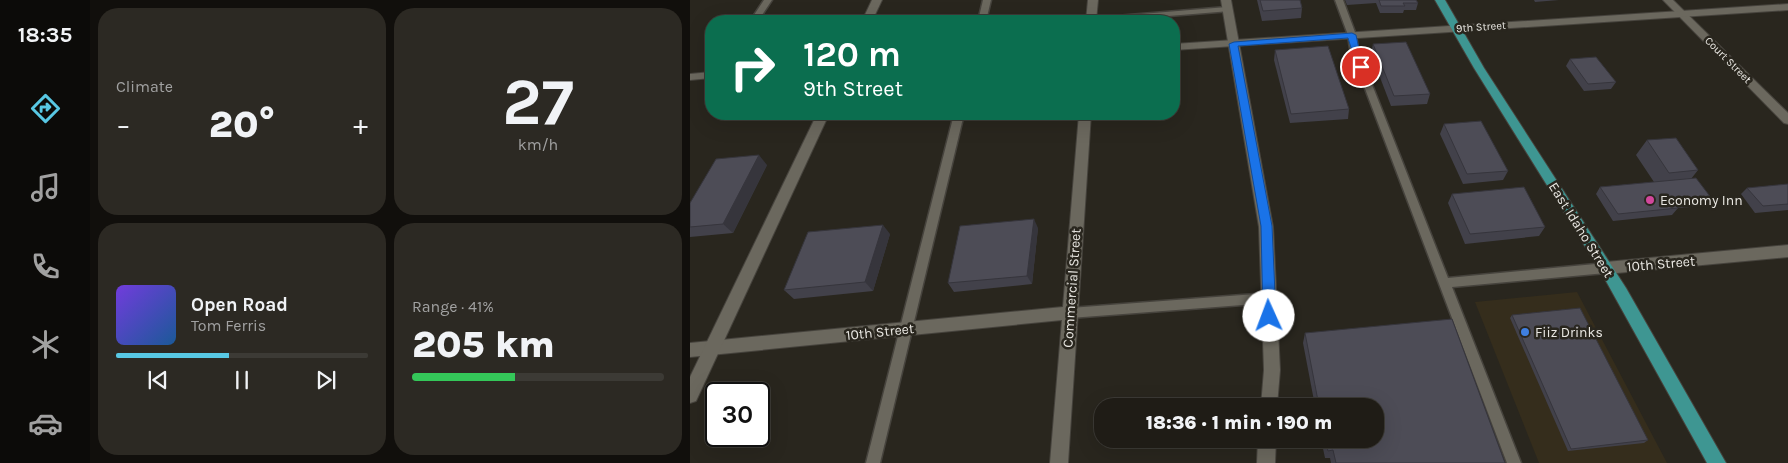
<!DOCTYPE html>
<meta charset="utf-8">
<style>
:root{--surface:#1f1c16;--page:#2c2923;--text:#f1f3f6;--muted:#a1a1a1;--line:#3c3a35;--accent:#58c8e4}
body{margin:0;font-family:Karla,sans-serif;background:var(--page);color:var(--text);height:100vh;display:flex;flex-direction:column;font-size:19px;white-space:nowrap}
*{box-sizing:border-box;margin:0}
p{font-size:16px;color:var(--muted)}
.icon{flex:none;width:28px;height:28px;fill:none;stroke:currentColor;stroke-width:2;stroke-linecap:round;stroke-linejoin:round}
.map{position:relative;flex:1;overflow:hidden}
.details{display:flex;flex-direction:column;gap:8px;padding:8px;background:#110f0c;width:600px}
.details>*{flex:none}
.hud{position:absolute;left:15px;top:15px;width:475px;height:105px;border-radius:20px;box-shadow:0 5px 20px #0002,0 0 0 1px var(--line);background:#0b6e4f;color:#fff;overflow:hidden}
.speed{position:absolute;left:15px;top:382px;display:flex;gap:10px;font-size:25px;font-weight:700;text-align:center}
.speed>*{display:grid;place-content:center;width:65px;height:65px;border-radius:50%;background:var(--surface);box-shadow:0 5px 20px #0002,0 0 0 1px var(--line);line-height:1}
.speed .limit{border:2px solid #111;border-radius:8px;background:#fff;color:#111}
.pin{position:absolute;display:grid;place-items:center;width:42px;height:42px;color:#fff;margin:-21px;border:2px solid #fff;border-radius:50%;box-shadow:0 1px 5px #0007}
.me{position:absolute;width:55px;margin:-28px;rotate:358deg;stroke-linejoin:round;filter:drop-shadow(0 0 4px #0008)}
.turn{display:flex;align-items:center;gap:18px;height:105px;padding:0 15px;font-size:22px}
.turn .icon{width:65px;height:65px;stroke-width:2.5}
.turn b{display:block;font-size:35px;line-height:42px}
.big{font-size:38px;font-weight:800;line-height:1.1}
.details .card{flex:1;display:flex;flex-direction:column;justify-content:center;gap:8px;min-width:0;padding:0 18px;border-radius:20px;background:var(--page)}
.details .dial{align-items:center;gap:0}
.dial b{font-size:65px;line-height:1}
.song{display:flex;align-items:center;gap:15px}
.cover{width:60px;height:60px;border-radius:8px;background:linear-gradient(135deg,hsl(260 70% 55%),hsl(210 70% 35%))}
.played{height:5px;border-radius:2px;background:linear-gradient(90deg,var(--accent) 45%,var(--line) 45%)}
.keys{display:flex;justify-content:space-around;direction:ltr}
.heat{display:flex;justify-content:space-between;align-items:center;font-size:28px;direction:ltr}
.charge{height:8px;border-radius:4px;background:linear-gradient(90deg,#34c759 41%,var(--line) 0)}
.details .tiles{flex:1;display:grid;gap:8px;grid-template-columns:repeat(2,1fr)}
.trip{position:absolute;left:404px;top:398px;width:290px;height:50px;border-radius:20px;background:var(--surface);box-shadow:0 5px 20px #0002,0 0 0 1px var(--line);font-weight:800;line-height:50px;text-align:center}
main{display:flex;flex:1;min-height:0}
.dock{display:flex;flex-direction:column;width:90px;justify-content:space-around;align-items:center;background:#0c0b09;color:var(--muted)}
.dock .icon{width:35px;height:35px}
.dock .active{color:var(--accent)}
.dock b{font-size:22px;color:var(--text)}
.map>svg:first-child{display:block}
.commercial{fill:#352d1c}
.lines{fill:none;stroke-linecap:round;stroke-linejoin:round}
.service-casing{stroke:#46433d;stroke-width:3}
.minor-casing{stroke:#46433d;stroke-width:2}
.tertiary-casing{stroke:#46433d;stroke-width:2}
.primary-casing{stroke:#46433d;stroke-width:2}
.service{fill:#6b685e;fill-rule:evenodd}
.minor{fill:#6b685e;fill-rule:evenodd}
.tertiary{fill:#6b685e;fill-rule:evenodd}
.primary{fill:#3e9692;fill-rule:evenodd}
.wall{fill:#42414a}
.shaded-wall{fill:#36353c}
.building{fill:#4d4c56;stroke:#36353c}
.route{fill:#1a73e8;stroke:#114b97}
.hotel-dot{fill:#d1479c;stroke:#29261e;stroke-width:2}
.shop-dot{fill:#3f7fe0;stroke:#29261e;stroke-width:2}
.labels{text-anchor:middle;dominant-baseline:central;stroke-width:5;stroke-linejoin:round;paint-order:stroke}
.far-street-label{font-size:11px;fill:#eae8e3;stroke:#29261e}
.poi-label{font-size:14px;fill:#eae8e3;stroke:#29261e;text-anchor:start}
.street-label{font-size:14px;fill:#eae8e3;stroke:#29261e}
</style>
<main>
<nav class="dock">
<b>18:35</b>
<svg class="icon active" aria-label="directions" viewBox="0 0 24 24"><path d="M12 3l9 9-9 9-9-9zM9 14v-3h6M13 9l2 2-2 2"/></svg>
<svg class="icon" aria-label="music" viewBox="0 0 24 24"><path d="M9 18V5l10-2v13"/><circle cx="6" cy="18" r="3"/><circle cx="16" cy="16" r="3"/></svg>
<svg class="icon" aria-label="phone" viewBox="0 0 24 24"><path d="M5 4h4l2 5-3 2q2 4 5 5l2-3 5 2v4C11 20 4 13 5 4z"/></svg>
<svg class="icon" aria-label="climate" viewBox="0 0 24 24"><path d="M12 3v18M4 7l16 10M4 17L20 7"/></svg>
<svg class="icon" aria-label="car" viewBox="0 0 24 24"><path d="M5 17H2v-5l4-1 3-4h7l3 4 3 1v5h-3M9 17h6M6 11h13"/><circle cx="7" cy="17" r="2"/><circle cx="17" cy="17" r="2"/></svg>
</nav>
<section class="details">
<div class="tiles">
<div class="card"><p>Climate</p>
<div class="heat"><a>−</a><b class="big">20°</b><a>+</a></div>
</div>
<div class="card dial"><b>27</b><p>km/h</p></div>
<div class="card">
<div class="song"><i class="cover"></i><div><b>Open Road</b><p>Tom Ferris</p></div></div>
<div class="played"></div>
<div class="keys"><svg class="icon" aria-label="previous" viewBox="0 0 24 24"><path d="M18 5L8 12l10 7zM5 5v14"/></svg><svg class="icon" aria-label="pause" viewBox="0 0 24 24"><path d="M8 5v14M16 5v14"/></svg><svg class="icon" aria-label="next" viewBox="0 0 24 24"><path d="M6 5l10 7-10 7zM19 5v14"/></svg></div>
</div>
<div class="card"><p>Range · 41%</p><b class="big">205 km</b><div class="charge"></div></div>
</div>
</section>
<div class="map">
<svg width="1098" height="463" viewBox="0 0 1098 463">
<rect width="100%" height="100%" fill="#29261e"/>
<polygon class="commercial" points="887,292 977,463 849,463 785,302"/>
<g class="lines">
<defs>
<g id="service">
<polygon points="74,0 82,0 68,21 60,21"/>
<polygon points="293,0 301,0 296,21 288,21"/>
<polygon points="645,0 653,0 666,35 668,49 758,278 916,263 920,265 922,268 920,271 916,273 762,287 831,463 817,463 660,49 658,35"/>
<polygon points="537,7 541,9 540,11 417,21 398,20 402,18"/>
<polygon points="264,114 274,114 190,463 176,463"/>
<polygon points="579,293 583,294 585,298 583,302 579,303 380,318 376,317 374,313 376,309 380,308"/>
</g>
<g id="minor">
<polygon points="398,0 408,0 406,21 396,21"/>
<polygon points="531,0 541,0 583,227 590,370 587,406 571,406 574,370 569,227"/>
<polygon points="973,0 983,0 1098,113 1098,124 1094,123"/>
<polygon points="21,72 21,78 0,80 0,74"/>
<polygon points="389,114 401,114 378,463 360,463 372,320 0,357 0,343 373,307"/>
<polygon points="1098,245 1098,257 916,274 911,272 909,268 911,264 916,262"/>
<polygon points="568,439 586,439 585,463 567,463"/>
</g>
<g id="tertiary">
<polygon points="182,0 192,0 182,21 172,21"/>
<polygon points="1098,4 1098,10 484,50 484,44"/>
<polygon points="127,114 139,114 6,401 0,403 0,377"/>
</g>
<polygon id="primary" points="745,0 755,0 794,68 936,288 1036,463 1017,463 911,272 784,68"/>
</defs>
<use href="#service" class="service-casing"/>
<use href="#minor" class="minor-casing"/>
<use href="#tertiary" class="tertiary-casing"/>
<use href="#primary" class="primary-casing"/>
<use href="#service" class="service"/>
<use href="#minor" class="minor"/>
<use href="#tertiary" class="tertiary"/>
<use href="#primary" class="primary"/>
</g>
<g class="wall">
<polygon points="567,0 610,0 612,8 611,18 572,21"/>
<polygon points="655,0 726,0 728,3 726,10 714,10 713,13 690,13 686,3 657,5"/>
<polygon points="844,0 869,0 845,2"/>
<polygon points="683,44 740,94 737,104 701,106 681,54"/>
<polygon points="585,50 659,109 658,119 600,123 584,60"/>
<polygon points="880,59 926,82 921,89 894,91 876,66"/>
<polygon points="754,124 818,171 813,180 773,184 750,134"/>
<polygon points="957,140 1008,170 1001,179 1022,199 1016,206 988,208 982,215 923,221 906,194 910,187 964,182 946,155"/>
<polygon points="77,165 43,233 0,237 0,203"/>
<polygon points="1098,184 1098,210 1065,213 1051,194 1057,188"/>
<polygon points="762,194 855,227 849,236 775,244 758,203"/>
<polygon points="348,228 342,284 264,292 258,283"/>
<polygon points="200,234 183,291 104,299 94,290"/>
<polygon points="822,315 958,440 954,443 878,451 820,318"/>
<polygon points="615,333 815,463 641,463 640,458 635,458 631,439 685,439 685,406 625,406 613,343"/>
</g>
<g class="shaded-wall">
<polygon points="69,155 77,165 43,233 33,224"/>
<polygon points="344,219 348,228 342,284 337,276"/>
<polygon points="193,225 200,234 183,291 175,282"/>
</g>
<g class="building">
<polygon points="570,0 610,0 612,8 573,11"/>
<polygon points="689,0 726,0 728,3 713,3 715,6 691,6"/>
<polygon points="716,42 740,94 704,96 683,44"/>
<polygon points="638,46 659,109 601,114 585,50"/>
<polygon points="906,57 926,82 898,84 880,59"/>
<polygon points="791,121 818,171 777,174 754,124"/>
<polygon points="986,138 1008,170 979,173 957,140"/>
<polygon points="69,155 33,224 0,227 0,203 26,159"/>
<polygon points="1006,178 1022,199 984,203 988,208 928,214 910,187"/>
<polygon points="1098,184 1098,204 1073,206 1057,188"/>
<polygon points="834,187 855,227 780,234 762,194"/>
<polygon points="344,219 337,276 258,283 270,226"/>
<polygon points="193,225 175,282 94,290 118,232"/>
<polygon points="890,308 958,440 881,449 822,315"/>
<polygon points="762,319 815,463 646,463 643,450 638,451 635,439 685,439 685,406 629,406 615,333"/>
</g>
<polygon class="route" points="662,33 666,35 669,49 676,67 674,69 668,69 667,67 658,38 548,46 582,226 586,316 584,320 579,321 575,320 573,316 571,226 539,44 544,42"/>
<circle class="hotel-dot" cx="960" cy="200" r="5"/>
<circle class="shop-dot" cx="835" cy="332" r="5"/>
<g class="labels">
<g class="far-street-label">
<text transform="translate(791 27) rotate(-4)">9th Street</text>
<text transform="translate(1038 60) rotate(45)">Court Street</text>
</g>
<g class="poi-label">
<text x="970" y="200">Economy Inn</text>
<text x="845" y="332">Fiiz Drinks</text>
</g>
<g class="street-label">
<text transform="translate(891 230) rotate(58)">East Idaho Street</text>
<text transform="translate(971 264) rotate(-5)">10th Street</text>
<text transform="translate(382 288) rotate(-86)">Commercial Street</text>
<text transform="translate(190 332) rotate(-6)">10th Street</text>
</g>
</g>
</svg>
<div class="speed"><div class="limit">30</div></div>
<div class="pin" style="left:671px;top:67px;background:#d93025"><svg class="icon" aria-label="arrive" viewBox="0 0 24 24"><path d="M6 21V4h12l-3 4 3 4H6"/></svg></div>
<svg class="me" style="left:579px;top:316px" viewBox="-20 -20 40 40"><circle r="19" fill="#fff"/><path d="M0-13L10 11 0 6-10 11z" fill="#1a73e8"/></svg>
<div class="trip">18:36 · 1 min · 190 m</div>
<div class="hud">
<div class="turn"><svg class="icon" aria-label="right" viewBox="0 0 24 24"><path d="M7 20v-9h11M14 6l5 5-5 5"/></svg><div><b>120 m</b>9th Street</div></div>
</div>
</div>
</main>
